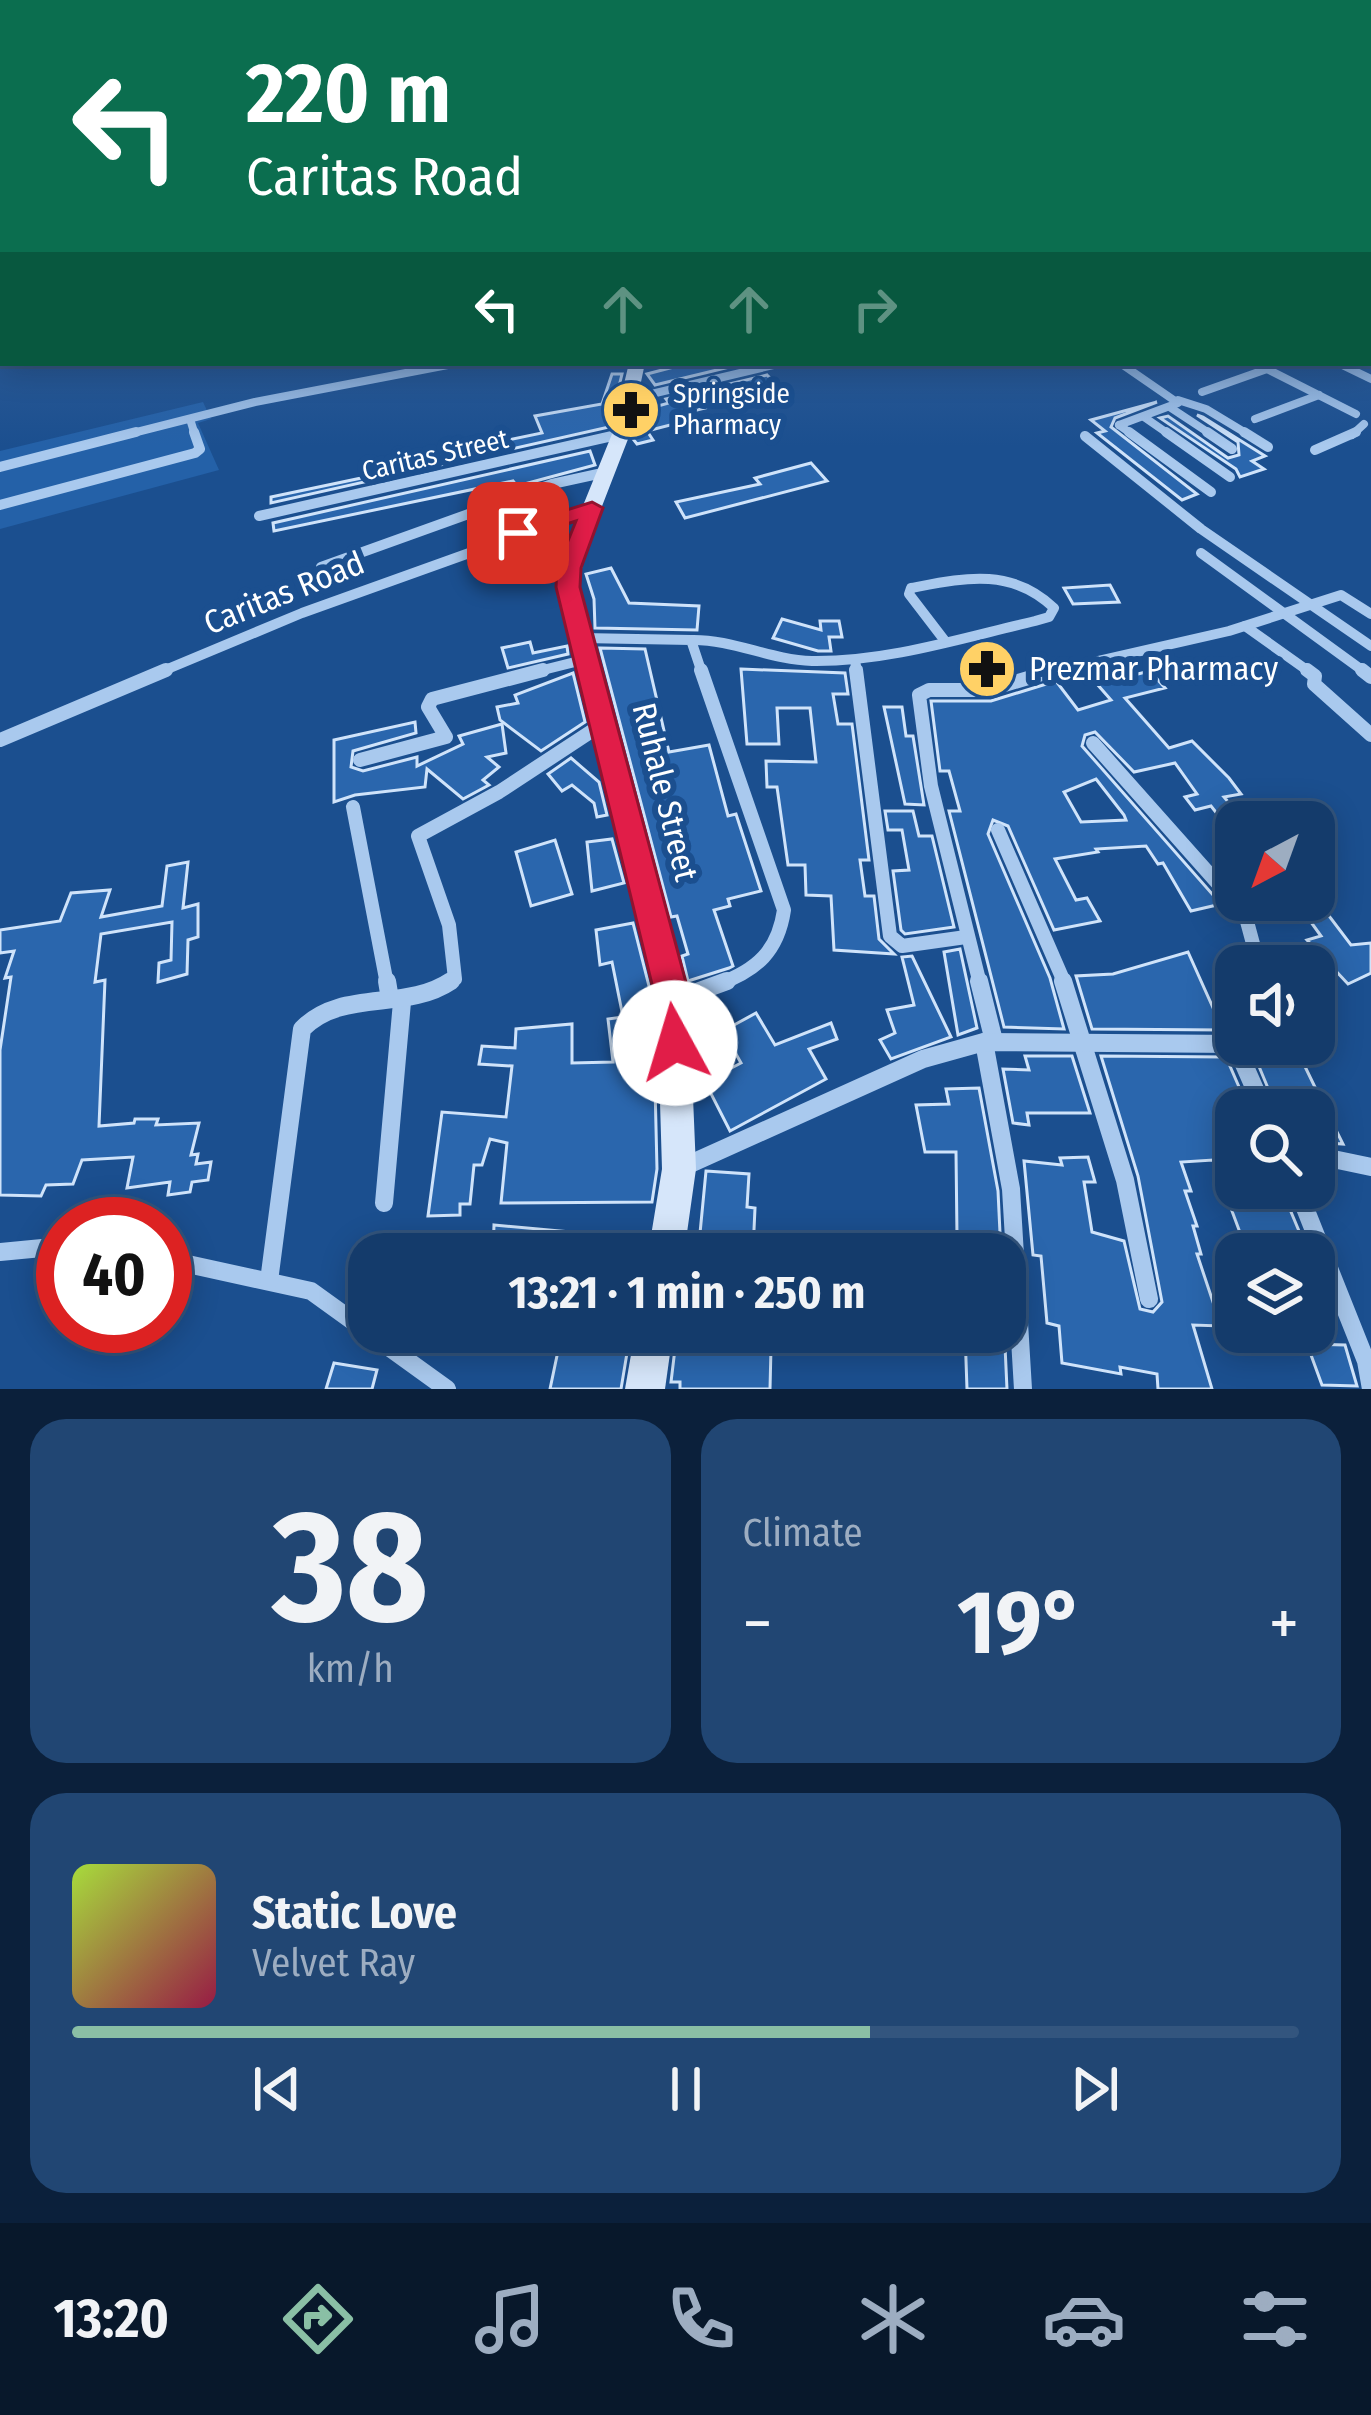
<!DOCTYPE html>
<meta charset="utf-8">
<style>
:root{--surface:#143b6b;--page:#214673;--text:#f1f3f6;--muted:#9dadc1;--line:#33557e;--accent:#8abfa5}
body{margin:0;font-family:"Fira Sans Condensed",sans-serif;background:var(--page);color:var(--text);height:100vh;display:flex;flex-direction:column;font-size:45px;white-space:nowrap}
*{box-sizing:border-box;margin:0}
p{font-size:39px;color:var(--muted)}
.icon{flex:none;width:66px;height:66px;fill:none;stroke:currentColor;stroke-width:2;stroke-linecap:round;stroke-linejoin:round}
.map{position:relative;height:1389px;overflow:hidden}
.drawer{display:flex;flex-direction:column;gap:30px;padding:30px;background:#0b203b;flex:1}
.drawer>*{flex:none}
.hud{position:absolute;left:0px;top:0px;width:1371px;height:366px;box-shadow:0 6px 30px #0003,0 0 0 3px var(--line);background:#0b6e4f;color:#fff;overflow:hidden}
.needle{width:78px;rotate:221deg}
.tools{position:absolute;left:1215px;top:801px;display:grid;gap:24px}
.tools a{display:grid;place-items:center;width:120px;height:120px;border-radius:24px;background:var(--surface);box-shadow:0 6px 30px #0003,0 0 0 3px var(--line);font-size:60px}
.speed{position:absolute;left:36px;top:1197px;display:flex;gap:24px;font-size:60px;font-weight:700;text-align:center}
.speed>*{display:grid;place-content:center;width:156px;height:156px;border-radius:50%;background:var(--surface);box-shadow:0 6px 30px #0003,0 0 0 3px var(--line);line-height:1}
.speed .limit{border:18px solid #d22;background:#fff;color:#111}
.pin{position:absolute;display:grid;place-items:center;width:102px;height:102px;color:#fff;margin:-51px;border-radius:24px;box-shadow:0 6px 18px #0006}
.me{position:absolute;width:132px;margin:-66px;rotate:354deg;stroke-linejoin:round;filter:drop-shadow(0 0 9px #0008)}
.turn{display:flex;align-items:center;gap:42px;height:252px;padding:0 48px;font-size:54px}
.turn .icon{width:156px;height:156px;stroke-width:2.5}
.turn b{display:block;font-size:84px;line-height:102px}
.lanes{display:flex;align-items:center;height:114px;padding:0 48px;background:#0003;justify-content:center;gap:60px;direction:ltr}
.lanes .off{opacity:.35}
.big{font-size:90px;font-weight:700;line-height:1.1}
.drawer .card{flex:1;display:flex;flex-direction:column;justify-content:center;gap:18px;min-width:0;padding:0 42px;border-radius:36px;background:var(--page)}
.drawer .dial{align-items:center;gap:0}
.dial b{font-size:156px;line-height:1}
.song{display:flex;align-items:center;gap:36px}
.cover{width:144px;height:144px;border-radius:18px;background:linear-gradient(135deg,hsl(80 70% 55%),hsl(340 70% 35%))}
.played{height:12px;border-radius:6px;background:linear-gradient(90deg,var(--accent) 65%,var(--line) 65%)}
.keys{display:flex;justify-content:space-around;direction:ltr}
.heat{display:flex;justify-content:space-between;align-items:center;font-size:66px;direction:ltr}
.drawer .tiles{flex:1;display:grid;gap:30px;grid-template-columns:1fr 1fr}
.card:last-child{grid-column:span 2}
.trip{position:absolute;left:348px;top:1233px;width:678px;height:120px;border-radius:36px;background:var(--surface);box-shadow:0 6px 30px #0003,0 0 0 3px var(--line);font-weight:700;line-height:120px;text-align:center}
.menu{display:flex;height:192px;justify-content:space-around;align-items:center;background:#08182b;color:var(--muted)}
.menu .icon{width:84px;height:84px}
.menu .current{color:var(--accent)}
.menu b{font-size:54px;color:var(--text)}
.map>svg:first-child{display:block}
.green{fill:#2461a8}
.building{fill:#2a66ad;stroke:#cfe3fa;stroke-width:3;fill-rule:evenodd}
.lines{fill:none;stroke-linecap:round;stroke-linejoin:round}
.street-far3{stroke:#a9c9ee;stroke-width:8}
.street-far2{stroke:#a9c9ee;stroke-width:10}
.street-far1{stroke:#a9c9ee;stroke-width:14}
.street{stroke:#a9c9ee;stroke-width:18}
.secondary{fill:#d6e6fa;fill-rule:evenodd}
.route{fill:#e11d48;stroke:#92132f;stroke-width:3}
.labels{text-anchor:middle;dominant-baseline:central;stroke-width:12;stroke-linejoin:round;paint-order:stroke}
.far-poi-label{font-size:27px;fill:#fff;stroke:#1b4f8f;text-anchor:start}
.far-street-label{font-size:27px;fill:#fff;stroke:#1b4f8f}
.street-label{font-size:33px;fill:#fff;stroke:#1b4f8f}
.poi-label{font-size:33px;fill:#fff;stroke:#1b4f8f;text-anchor:start}
</style>
<div class="map">
<svg width="1371" height="1389" viewBox="0 0 1371 1389">
<rect width="100%" height="100%" fill="#1b4f8f"/>
<polygon class="green" points="203,402 211,419 198,423 219,470 0,529 0,451"/>
<g class="building">
<polygon points="689,363 746,363 655,385 647,374"/>
<polygon points="612,374 622,374 609,427 271,503 271,497 423,465 421,458 542,433 535,416 602,404"/>
<polygon points="767,375 774,382 701,402 705,408 680,414 686,421 647,431 653,440 637,444 633,439 640,411 669,403 666,399"/>
<polygon points="1157,402 1115,418 1111,427 1197,494 1182,500 1097,433 1105,431 1091,420"/>
<polygon points="1197,415 1203,417 1265,456 1252,461 1264,469 1240,477 1236,469 1160,418 1168,416 1228,458 1239,455 1238,442"/>
<polygon points="590,451 595,465 517,486 513,481 274,531 273,523"/>
<polygon points="811,463 827,481 685,518 676,502 760,484 755,478"/>
<polygon points="611,568 629,603 699,606 697,630 595,628 594,599 586,574"/>
<polygon points="1110,585 1119,602 1073,604 1064,588"/>
<polygon points="782,619 821,630 820,621 839,621 842,637 829,637 831,651 818,651 773,638"/>
<polygon points="530,642 533,653 567,646 568,654 508,668 502,648"/>
<polygon points="600,648 645,649 669,752 709,745 728,816 736,814 761,891 728,899 730,906 714,910 733,966 729,968 688,981 682,956 688,954 677,916 671,917"/>
<polygon points="741,669 845,673 848,694 833,694 838,724 852,724 869,860 860,860 865,896 874,896 879,939 894,954 834,950 831,896 806,895 805,865 788,865 777,787 767,787 766,761 816,762 810,708 777,708 779,744 747,744"/>
<path d="M1150,671L1165,688L1125,698L1169,748L1192,741L1229,778L1241,794L1224,797L1245,822H1236V838L1211,806L1195,810L1185,797L1197,794L1175,763L1134,772L1095,732L1085,735L1082,746L1221,904L1191,911L1163,863L1158,864L1146,846L1096,849L1098,852L1055,859L1076,900L1087,898L1100,921L1054,930L1008,826L993,820L988,834L1050,978L1064,1029L1004,1027L949,811H960L949,771H940L931,701H991L1056,681L1078,710L1111,700L1097,684ZM1096,779L1124,815L1126,820L1081,822L1064,792Z"/>
<polygon points="573,673 585,722 541,751 500,720 497,707 518,703 515,695"/>
<polygon points="884,707 902,707 906,736 913,736 924,805 905,804"/>
<polygon points="415,722 416,733 353,751 351,767 363,771 417,757 417,766 463,744 459,736 502,724 506,753 487,757 499,767 483,780 489,785 463,799 427,769 425,787 355,795 334,802 334,740"/>
<polygon points="571,758 599,782 607,815 597,817 594,803 572,785 562,791 548,774"/>
<polygon points="885,811 913,811 919,836 932,836 954,927 905,934 901,930 893,871 909,870 902,830 888,830"/>
<polygon points="612,839 624,883 592,891 587,842"/>
<polygon points="555,840 572,894 531,906 516,852"/>
<polygon points="188,862 183,908 198,904 198,937 188,940 187,974 158,982 159,963 171,960 172,922 101,934 95,982 105,980 99,1126 134,1123 135,1119 158,1119 156,1125 199,1123 191,1155 198,1154 196,1164 211,1162 208,1180 192,1182 190,1192 168,1195 170,1182 127,1188 133,1157 82,1160 73,1184 46,1185 41,1196 0,1195 0,1050 11,977 5,978 14,951 0,953 0,930 60,921 71,893 110,890 101,917 162,906 167,866"/>
<polygon points="1295,900 1317,900 1351,945 1371,943 1371,973 1348,984 1307,940 1321,936"/>
<polygon points="633,923 653,1002 657,1169 652,1202 501,1203 507,1143 490,1139 482,1165 474,1165 470,1204 460,1204 460,1215 428,1216 442,1112 506,1117 512,1066 479,1064 482,1046 515,1048 516,1029 572,1024 572,1063 613,1062 608,1019 623,1017 612,962 600,965 596,930"/>
<polygon points="960,949 977,1028 958,1035 944,952"/>
<polygon points="1188,952 1223,1030 1092,1029 1076,976 1113,974"/>
<polygon points="912,956 951,1037 891,1059 880,1040 895,1033 887,1010 914,1005 902,957"/>
<polygon points="756,1013 775,1045 831,1023 837,1039 809,1049 826,1079 730,1131 705,1082 741,1063 723,1031"/>
<polygon points="1297,1050 1326,1110 1343,1144 1314,1142 1314,1110 1277,1110 1253,1052"/>
<polygon points="1025,1056 1072,1056 1090,1113 1027,1113 1029,1125 1013,1123 1003,1069 1029,1070"/>
<polygon points="1101,1056 1226,1057 1249,1110 1236,1110 1236,1188 1281,1188 1304,1243 1299,1243 1303,1254 1248,1254 1213,1160 1181,1162 1191,1191 1185,1191 1197,1226 1193,1226 1201,1254 1197,1254 1221,1326 1193,1325 1212,1389 1158,1389 1157,1374 1120,1367 1121,1374 1062,1363 1059,1326 1047,1323 1041,1256 1033,1255 1024,1161 1062,1165 1060,1158 1088,1157 1095,1182 1084,1182 1092,1232 1124,1241 1140,1309 1153,1312 1162,1302 1138,1176"/>
<polygon points="979,1088 998,1191 1001,1254 963,1254 962,1237 957,1236 956,1152 925,1152 916,1105 949,1104 946,1089"/>
<polygon points="706,1171 749,1174 747,1207 755,1208 753,1251 698,1254"/>
<polygon points="494,1225 583,1233 581,1254 493,1254"/>
<polygon points="562,1332 630,1335 621,1389 550,1389"/>
<polygon points="677,1332 737,1332 736,1348 771,1348 770,1389 680,1389 680,1382 671,1382"/>
<polygon points="965,1332 999,1332 999,1345 1005,1346 1007,1389 967,1389"/>
<polygon points="1307,1344 1345,1345 1357,1386 1322,1385"/>
<polygon points="334,1363 377,1370 372,1389 326,1389"/>
</g>
<g class="lines">
<g class="street-far3">
<polyline points="1255,363 1356,414"/>
<polyline points="1338,363 1371,379"/>
<polyline points="1202,392 1267,369"/>
<polyline points="626,400 782,363"/>
<polyline points="1178,400 1206,409 1249,435"/>
<polyline points="1171,408 1212,435"/>
<polyline points="1144,417 1170,435"/>
<polyline points="190,419 195,435"/>
<polyline points="1255,419 1319,395"/>
<polyline points="1119,425 1178,403 1120,363"/>
<polyline points="1119,425 1133,435"/>
<polyline points="125,435 255,402 458,363"/>
<polyline points="616,435 621,434"/>
<polyline points="1352,435 1364,424"/>
</g>
<g class="street-far2">
<polyline points="1129,432 1211,492"/>
<polyline points="1166,432 1230,477"/>
<polyline points="1207,432 1232,449"/>
<polyline points="1244,432 1268,447"/>
<polyline points="1085,436 1201,529 1371,646"/>
<polyline points="1315,450 1356,432"/>
<polyline points="0,467 136,432"/>
<polyline points="0,505 195,453 200,449 194,432"/>
<polyline points="259,516 621,434"/>
<polyline points="1201,553 1366,673"/>
<polyline points="321,567 552,484 607,472"/>
<polyline points="1245,626 1311,673"/>
<polyline points="582,638 691,640 702,673"/>
<path d="M691,640C733,639 770,660 812,661C887,662 962,638 1035,621L1049,617L1054,608C1011,567 964,578 911,588L909,594L945,641"/>
<polyline points="855,660 857,673"/>
<polyline points="158,673 302,613 592,509"/>
<polyline points="531,673 587,659"/>
<polyline points="1045,673 1229,631 1341,595 1371,614"/>
</g>
<g class="street-far1">
<path d="M701,670L784,910C778,951 757,970 719,984"/>
<polyline points="856,670 890,936 902,946 966,937"/>
<polyline points="1307,670 1315,676 1314,684 1371,735"/>
<polyline points="1362,670 1371,677"/>
<polyline points="0,740 166,670"/>
<polyline points="1093,743 1245,914 1259,966"/>
<polyline points="360,760 446,737 428,707 432,699 543,670"/>
<polyline points="353,807 387,984"/>
<polyline points="998,830 1065,984"/>
<polyline points="447,984 455,979 449,925 418,836 499,792 604,723"/>
<polyline points="980,984 931,786 919,695 929,690 988,690 1055,670"/>
</g>
<g class="street">
<polyline points="387,981 390,999"/>
<polyline points="979,981 994,1041"/>
<polyline points="1063,981 1125,1180 1149,1299"/>
<polyline points="675,1000 727,981"/>
<polyline points="984,1042 1011,1189 1023,1389"/>
<polyline points="1235,1044 1264,1110"/>
<polyline points="1314,1155 1371,1167"/>
<polyline points="681,1168 923,1059 984,1042 1236,1044"/>
<polyline points="1297,1188 1366,1361 1371,1389"/>
<polyline points="384,1203 402,1002"/>
<polyline points="0,1252 63,1246"/>
<polyline points="165,1259 311,1291 447,1389"/>
<path d="M269,1281L302,1029C342,988 405,1012 451,981"/>
</g>
<g class="secondary">
<polygon points="1368,341 1371,342 1371,352 1368,351"/>
<polygon points="629,363 645,363 630,434 585,550 579,587 689,1001 696,1169 684,1254 648,1254 662,1169 657,1001 557,587 565,550 612,434"/>
<polygon points="635,1332 673,1332 665,1389 625,1389"/>
</g>
</g>
<linearGradient id="sky" x2="0" y2="1"><stop stop-color="#0f2b4f"/><stop offset="0.56" stop-color="#39639b"/><stop offset="1" stop-color="#39639b" stop-opacity="0"/></linearGradient>
<rect width="1371" height="446" fill="url(#sky)"/>
<polygon class="route" points="592,502 603,508 581,568 580,587 691,1001 693,1043 688,1056 675,1062 662,1056 657,1043 656,1001 556,587 557,568 576,521 518,540 506,533 510,528"/>
<defs>
<symbol id="pharmacy-disc" viewBox="-11 -11 22 22"><circle r="9.5" fill="#ffd166" stroke="#1b4f8f"/><path d="M-2-6h4v4h4v4h-4v4h-4v-4h-4v-4h4Z" fill="#111"/></symbol>
</defs>
<g fill-rule="evenodd">
<use href="#pharmacy-disc" x="598" y="377" width="66" height="66"/>
<use href="#pharmacy-disc" x="954" y="636" width="66" height="66"/>
</g>
<g class="labels">
<g class="far-poi-label">
<text x="673" y="394">Springside<tspan x="673" dy="31">Pharmacy</tspan></text>
</g>
<g class="far-street-label">
<text transform="translate(435 455) rotate(-13)">Caritas Street</text>
</g>
<g class="street-label">
<text transform="translate(284 593) rotate(-22)">Caritas Road</text>
<text transform="translate(665 792) rotate(76)">Ruhale Street</text>
</g>
<g class="poi-label">
<text x="1029" y="669">Prezmar Pharmacy</text>
</g>
</g>
</svg>
<div class="tools">
<a><svg class="needle" viewBox="-14 -14 28 28"><path d="M0-13l5 13h-10z" fill="#e53935"/><path d="M0 13l5-13h-10z" fill="#9dadc1"/></svg></a>
<a><svg class="icon" aria-label="sound" viewBox="0 0 24 24"><path d="M4 9h4l5-4v14l-5-4H4zM17 9q2 3 0 6"/></svg></a>
<a><svg class="icon" aria-label="search" viewBox="0 0 24 24"><circle cx="10" cy="10" r="6"/><path d="M15 15l6 6"/></svg></a>
<a><svg class="icon" aria-label="layers" viewBox="0 0 24 24"><path d="M12 4l9 5-9 5-9-5zM3 14l9 5 9-5"/></svg></a>
</div>
<div class="speed"><div class="limit">40</div></div>
<div class="pin" style="left:518px;top:533px;background:#d93025"><svg class="icon" aria-label="arrive" viewBox="0 0 24 24"><path d="M6 21V4h12l-3 4 3 4H6"/></svg></div>
<svg class="me" style="left:675px;top:1043px" viewBox="-20 -20 40 40"><circle r="19" fill="#fff"/><path d="M0-13L10 11 0 6-10 11z" fill="#e11d48"/></svg>
<div class="trip">13:21 · 1 min · 250 m</div>
<div class="hud">
<div class="turn"><svg class="icon" aria-label="left" viewBox="0 0 24 24"><path d="M17 20v-9H6M10 6l-5 5 5 5"/></svg><div><b>220 m</b>Caritas Road</div></div>
<div class="lanes"><svg class="icon" aria-label="left" viewBox="0 0 24 24"><path d="M17 20v-9H6M10 6l-5 5 5 5"/></svg><svg class="icon off" aria-label="ahead" viewBox="0 0 24 24"><path d="M12 20V5M6 11l6-6 6 6"/></svg><svg class="icon off" aria-label="ahead" viewBox="0 0 24 24"><path d="M12 20V5M6 11l6-6 6 6"/></svg><svg class="icon off" aria-label="right" viewBox="0 0 24 24"><path d="M7 20v-9h11M14 6l5 5-5 5"/></svg></div>
</div>
</div>
<section class="drawer">
<div class="tiles">
<div class="card dial"><b>38</b><p>km/h</p></div>
<div class="card"><p>Climate</p>
<div class="heat"><a>−</a><b class="big">19°</b><a>+</a></div>
</div>
<div class="card">
<div class="song"><i class="cover"></i><div><b>Static Love</b><p>Velvet Ray</p></div></div>
<div class="played"></div>
<div class="keys"><svg class="icon" aria-label="previous" viewBox="0 0 24 24"><path d="M18 5L8 12l10 7zM5 5v14"/></svg><svg class="icon" aria-label="pause" viewBox="0 0 24 24"><path d="M8 5v14M16 5v14"/></svg><svg class="icon" aria-label="next" viewBox="0 0 24 24"><path d="M6 5l10 7-10 7zM19 5v14"/></svg></div>
</div>
</div>
</section>
<nav class="menu">
<b>13:20</b>
<svg class="icon current" aria-label="directions" viewBox="0 0 24 24"><path d="M12 3l9 9-9 9-9-9zM9 14v-3h6M13 9l2 2-2 2"/></svg>
<svg class="icon" aria-label="music" viewBox="0 0 24 24"><path d="M9 18V5l10-2v13"/><circle cx="6" cy="18" r="3"/><circle cx="16" cy="16" r="3"/></svg>
<svg class="icon" aria-label="phone" viewBox="0 0 24 24"><path d="M5 4h4l2 5-3 2q2 4 5 5l2-3 5 2v4C11 20 4 13 5 4z"/></svg>
<svg class="icon" aria-label="climate" viewBox="0 0 24 24"><path d="M12 3v18M4 7l16 10M4 17L20 7"/></svg>
<svg class="icon" aria-label="car" viewBox="0 0 24 24"><path d="M5 17H2v-5l4-1 3-4h7l3 4 3 1v5h-3M9 17h6M6 11h13"/><circle cx="7" cy="17" r="2"/><circle cx="17" cy="17" r="2"/></svg>
<svg class="icon" aria-label="filters" viewBox="0 0 24 24"><path d="M4 7h16M4 17h16"/><circle cx="9" cy="7" r="2"/><circle cx="15" cy="17" r="2"/></svg>
</nav>
